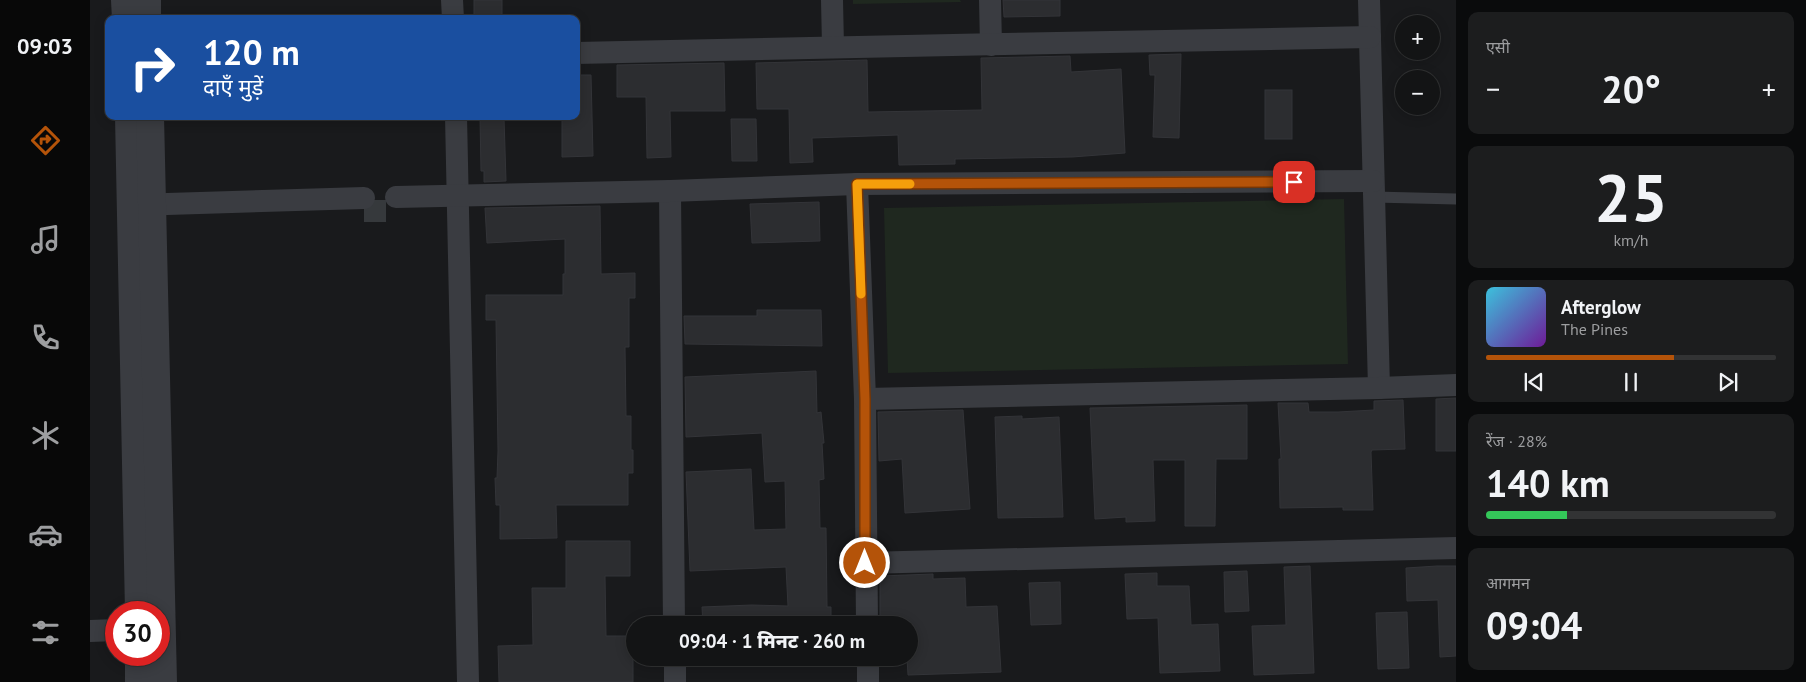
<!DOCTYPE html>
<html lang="hi">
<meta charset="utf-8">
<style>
:root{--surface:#131415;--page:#1c1d1e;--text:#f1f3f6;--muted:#9d9ea0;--line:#323334;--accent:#b45309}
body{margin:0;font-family:"PT Sans","Noto Sans Devanagari",sans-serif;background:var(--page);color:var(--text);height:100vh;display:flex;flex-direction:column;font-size:19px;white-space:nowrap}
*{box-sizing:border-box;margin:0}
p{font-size:16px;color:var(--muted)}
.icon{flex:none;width:28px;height:28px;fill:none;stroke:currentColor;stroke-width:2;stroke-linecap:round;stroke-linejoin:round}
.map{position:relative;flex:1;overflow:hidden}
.drawer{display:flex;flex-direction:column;gap:12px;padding:12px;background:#0a0b0c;width:350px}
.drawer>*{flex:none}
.banner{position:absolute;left:15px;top:15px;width:475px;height:105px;border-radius:10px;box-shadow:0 2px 12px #0003,0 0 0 1px var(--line);background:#1a4fa0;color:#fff;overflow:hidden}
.fabs{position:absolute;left:1305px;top:15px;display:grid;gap:10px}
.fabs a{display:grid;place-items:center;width:45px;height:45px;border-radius:50%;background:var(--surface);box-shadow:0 2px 12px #0003,0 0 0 1px var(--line);font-size:25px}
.speed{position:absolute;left:15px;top:601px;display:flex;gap:10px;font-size:25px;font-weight:700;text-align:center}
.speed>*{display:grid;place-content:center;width:65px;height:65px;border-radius:50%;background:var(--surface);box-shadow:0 2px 12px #0003,0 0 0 1px var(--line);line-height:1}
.speed .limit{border:8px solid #d22;background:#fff;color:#111}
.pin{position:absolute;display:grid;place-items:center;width:42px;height:42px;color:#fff;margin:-21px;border-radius:10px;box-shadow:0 2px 8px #0006}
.me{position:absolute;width:55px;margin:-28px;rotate:0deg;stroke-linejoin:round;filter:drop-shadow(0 0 4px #0008)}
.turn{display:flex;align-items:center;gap:18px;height:105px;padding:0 15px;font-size:22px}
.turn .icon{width:65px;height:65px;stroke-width:2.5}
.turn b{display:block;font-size:35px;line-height:42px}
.big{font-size:38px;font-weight:800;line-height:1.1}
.drawer .card{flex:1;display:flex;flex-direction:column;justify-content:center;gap:8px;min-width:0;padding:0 18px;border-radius:10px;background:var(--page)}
.drawer .dial{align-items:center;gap:0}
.dial b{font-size:65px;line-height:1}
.song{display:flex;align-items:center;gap:15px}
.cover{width:60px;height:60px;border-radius:8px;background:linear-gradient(135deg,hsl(190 70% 55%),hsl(280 70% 35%))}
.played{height:5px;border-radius:2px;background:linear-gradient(90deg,var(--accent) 65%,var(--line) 65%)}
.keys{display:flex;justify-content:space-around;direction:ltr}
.heat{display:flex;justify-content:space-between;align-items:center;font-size:28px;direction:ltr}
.charge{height:8px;border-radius:4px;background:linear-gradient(90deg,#34c759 28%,var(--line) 0)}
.trip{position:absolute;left:536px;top:616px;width:292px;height:50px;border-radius:25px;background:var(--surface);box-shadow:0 2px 12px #0003,0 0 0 1px var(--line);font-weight:800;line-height:50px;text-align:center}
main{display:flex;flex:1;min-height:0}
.tabs{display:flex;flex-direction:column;width:90px;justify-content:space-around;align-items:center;background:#080808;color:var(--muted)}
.tabs .icon{width:35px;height:35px}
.tabs .selected{color:var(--accent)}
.tabs b{font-size:22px;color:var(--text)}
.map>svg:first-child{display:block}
.green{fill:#1f281f}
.building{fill:#2c2d30;stroke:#333438}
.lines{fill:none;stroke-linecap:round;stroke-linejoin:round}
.minor-tunnel{stroke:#36393c;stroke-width:22;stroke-dasharray:22 11;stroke-linecap:butt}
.service{stroke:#3a3c41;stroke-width:11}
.minor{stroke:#3a3c41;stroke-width:22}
.tertiary{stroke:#3a3c41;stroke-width:28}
.route-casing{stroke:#753606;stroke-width:12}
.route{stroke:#b45309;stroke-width:9}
.slow{stroke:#f59e0b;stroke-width:9}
</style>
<main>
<nav class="tabs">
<b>09:03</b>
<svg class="icon selected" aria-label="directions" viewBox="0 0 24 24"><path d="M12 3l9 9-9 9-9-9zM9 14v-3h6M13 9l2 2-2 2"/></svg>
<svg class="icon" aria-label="music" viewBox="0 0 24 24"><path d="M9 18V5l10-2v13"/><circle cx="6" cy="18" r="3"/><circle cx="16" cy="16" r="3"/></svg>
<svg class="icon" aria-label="phone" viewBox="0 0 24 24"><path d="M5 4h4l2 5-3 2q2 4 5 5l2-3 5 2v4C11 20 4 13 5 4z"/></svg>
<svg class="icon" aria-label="climate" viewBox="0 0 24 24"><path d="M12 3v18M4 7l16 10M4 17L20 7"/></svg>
<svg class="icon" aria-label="car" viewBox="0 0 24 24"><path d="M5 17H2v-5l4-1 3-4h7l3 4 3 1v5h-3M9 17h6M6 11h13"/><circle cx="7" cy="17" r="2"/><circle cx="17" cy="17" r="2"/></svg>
<svg class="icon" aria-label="filters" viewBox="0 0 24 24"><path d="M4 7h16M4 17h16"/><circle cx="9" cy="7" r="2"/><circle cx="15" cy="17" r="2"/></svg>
</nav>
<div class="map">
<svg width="1366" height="682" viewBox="0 0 1366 682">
<rect width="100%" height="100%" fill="#191a1c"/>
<g class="green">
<polygon points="763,0 870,0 871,2 763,4"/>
<polygon points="1254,199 1258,364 798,373 794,208"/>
</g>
<g class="building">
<rect x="384" y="0" width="28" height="19"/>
<polygon points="913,0 970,0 970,16 914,17"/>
<polygon points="1091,54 1089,138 1063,137 1065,75 1060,75 1059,55"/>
<polygon points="980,56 981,72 1031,69 1035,153 982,157 865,159 865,164 809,165 808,135 722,138 723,162 700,163 699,109 667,109 666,63 777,60 778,112 892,110 891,58"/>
<polygon points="634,63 635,111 580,111 581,157 557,158 556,97 527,97 527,65"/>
<polygon points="486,75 501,75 503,156 472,157 472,116 486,116"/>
<rect x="1175" y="90" width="27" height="49"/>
<polygon points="390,118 414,118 416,181 394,182 394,171 391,171"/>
<polygon points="641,119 666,119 667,161 642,161"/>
<polygon points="729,202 730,241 662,243 660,204"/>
<polygon points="510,206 511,274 545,273 545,298 539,298 539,347 535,347 536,416 541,416 541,450 543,450 543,473 538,473 538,505 466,505 467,538 410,539 410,505 406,505 405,478 407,478 408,451 406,320 396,320 396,295 473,295 473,274 475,274 475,239 397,243 395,208"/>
<polygon points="667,310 731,310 732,346 595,344 594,316 667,316"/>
<polygon points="726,371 727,413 731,412 734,443 732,443 734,479 729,480 730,528 736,528 737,607 741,607 741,625 613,625 612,607 662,605 698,606 696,567 600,571 596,472 661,469 664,530 696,529 695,481 675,482 672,433 596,437 595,377"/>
<polygon points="1366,398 1366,451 1346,451 1346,399"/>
<polygon points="1313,400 1315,449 1282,450 1281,452 1283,510 1253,510 1253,507 1190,508 1189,459 1191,459 1188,403 1218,403 1219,412 1248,412 1284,410 1284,401"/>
<polygon points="1157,405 1157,459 1126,459 1125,526 1095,526 1095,460 1063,460 1065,521 1036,522 1036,517 1005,519 1000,408"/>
<polygon points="873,410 880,509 815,513 812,459 789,461 788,412"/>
<polygon points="932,416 932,419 969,417 973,517 908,518 905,417"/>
<polygon points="476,541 540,541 540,576 515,576 516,636 543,636 543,682 409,682 408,646 443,645 442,588 476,588"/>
<polygon points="1220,566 1224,673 1164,675 1162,626 1196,625 1194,567"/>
<polygon points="1347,566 1366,566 1366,656 1350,657 1348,600 1317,601 1316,568"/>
<polygon points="1157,571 1159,611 1135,612 1134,572"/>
<polygon points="1067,573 1067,586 1099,586 1101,625 1128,624 1130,671 1070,673 1068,618 1037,619 1035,574"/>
<polygon points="843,574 843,579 875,578 876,607 907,606 911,672 818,675 817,658 820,658 820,625 790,625 790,576"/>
<polygon points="970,582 971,624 941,625 939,583"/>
<polygon points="1317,612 1319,668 1288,669 1286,613"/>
</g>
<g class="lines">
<polyline class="minor-tunnel" points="274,211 306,211"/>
<polyline class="service" points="1284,197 1366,199"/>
<g class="minor">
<polyline points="362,0 363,19"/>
<polyline points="742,0 743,46"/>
<polyline points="900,0 901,45"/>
<polyline points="1279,0 1289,388"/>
<path d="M486,53C751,46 1015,43 1280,37"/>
<polyline points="366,116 378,682"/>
<polyline points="767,184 775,399 777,625"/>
<polyline points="580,191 584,625"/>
<polyline points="306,197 580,191 767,184 1283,181"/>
<polyline points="45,205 274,198"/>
<polyline points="775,399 1289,388 1366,385"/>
<polyline points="775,563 1366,548"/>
<polyline points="0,631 26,630"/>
<polyline points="585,658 585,682"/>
<polyline points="778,658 778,682"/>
</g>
<g class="tertiary">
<polyline points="35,0 36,19"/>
<polyline points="57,0 57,19"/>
<polyline points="39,116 49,612"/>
<polyline points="60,116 73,682"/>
<polyline points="49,682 49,655"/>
</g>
</g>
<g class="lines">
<defs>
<polyline id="route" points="775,563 775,399 767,184 1204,182"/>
</defs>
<use href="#route" class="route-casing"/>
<use href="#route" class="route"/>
<polyline class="slow" points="771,294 767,184 820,184"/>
</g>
</svg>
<div class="fabs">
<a>+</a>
<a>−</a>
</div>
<div class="speed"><div class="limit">30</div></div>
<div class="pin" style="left:1204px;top:182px;background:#d93025"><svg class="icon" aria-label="arrive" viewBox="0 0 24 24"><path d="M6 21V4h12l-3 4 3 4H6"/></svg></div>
<svg class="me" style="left:775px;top:563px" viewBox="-20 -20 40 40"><circle r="17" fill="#b45309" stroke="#fff" stroke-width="3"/><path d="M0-11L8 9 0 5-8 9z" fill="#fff"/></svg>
<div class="trip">09:04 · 1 मिनट · 260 m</div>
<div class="banner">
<div class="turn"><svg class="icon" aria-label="right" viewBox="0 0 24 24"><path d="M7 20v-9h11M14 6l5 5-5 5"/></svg><div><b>120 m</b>दाएँ मुड़ें</div></div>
</div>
</div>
<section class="drawer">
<div class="card"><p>एसी</p>
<div class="heat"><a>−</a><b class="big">20°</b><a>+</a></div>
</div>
<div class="card dial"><b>25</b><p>km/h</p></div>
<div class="card">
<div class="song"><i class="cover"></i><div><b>Afterglow</b><p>The Pines</p></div></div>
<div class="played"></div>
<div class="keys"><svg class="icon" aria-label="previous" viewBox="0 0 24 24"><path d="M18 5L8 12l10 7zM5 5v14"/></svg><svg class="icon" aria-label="pause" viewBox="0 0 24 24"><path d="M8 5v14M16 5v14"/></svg><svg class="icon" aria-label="next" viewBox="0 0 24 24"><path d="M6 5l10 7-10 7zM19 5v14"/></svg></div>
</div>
<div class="card"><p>रेंज · 28%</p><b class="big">140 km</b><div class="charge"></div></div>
<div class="card"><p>आगमन</p><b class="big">09:04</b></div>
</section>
</main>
